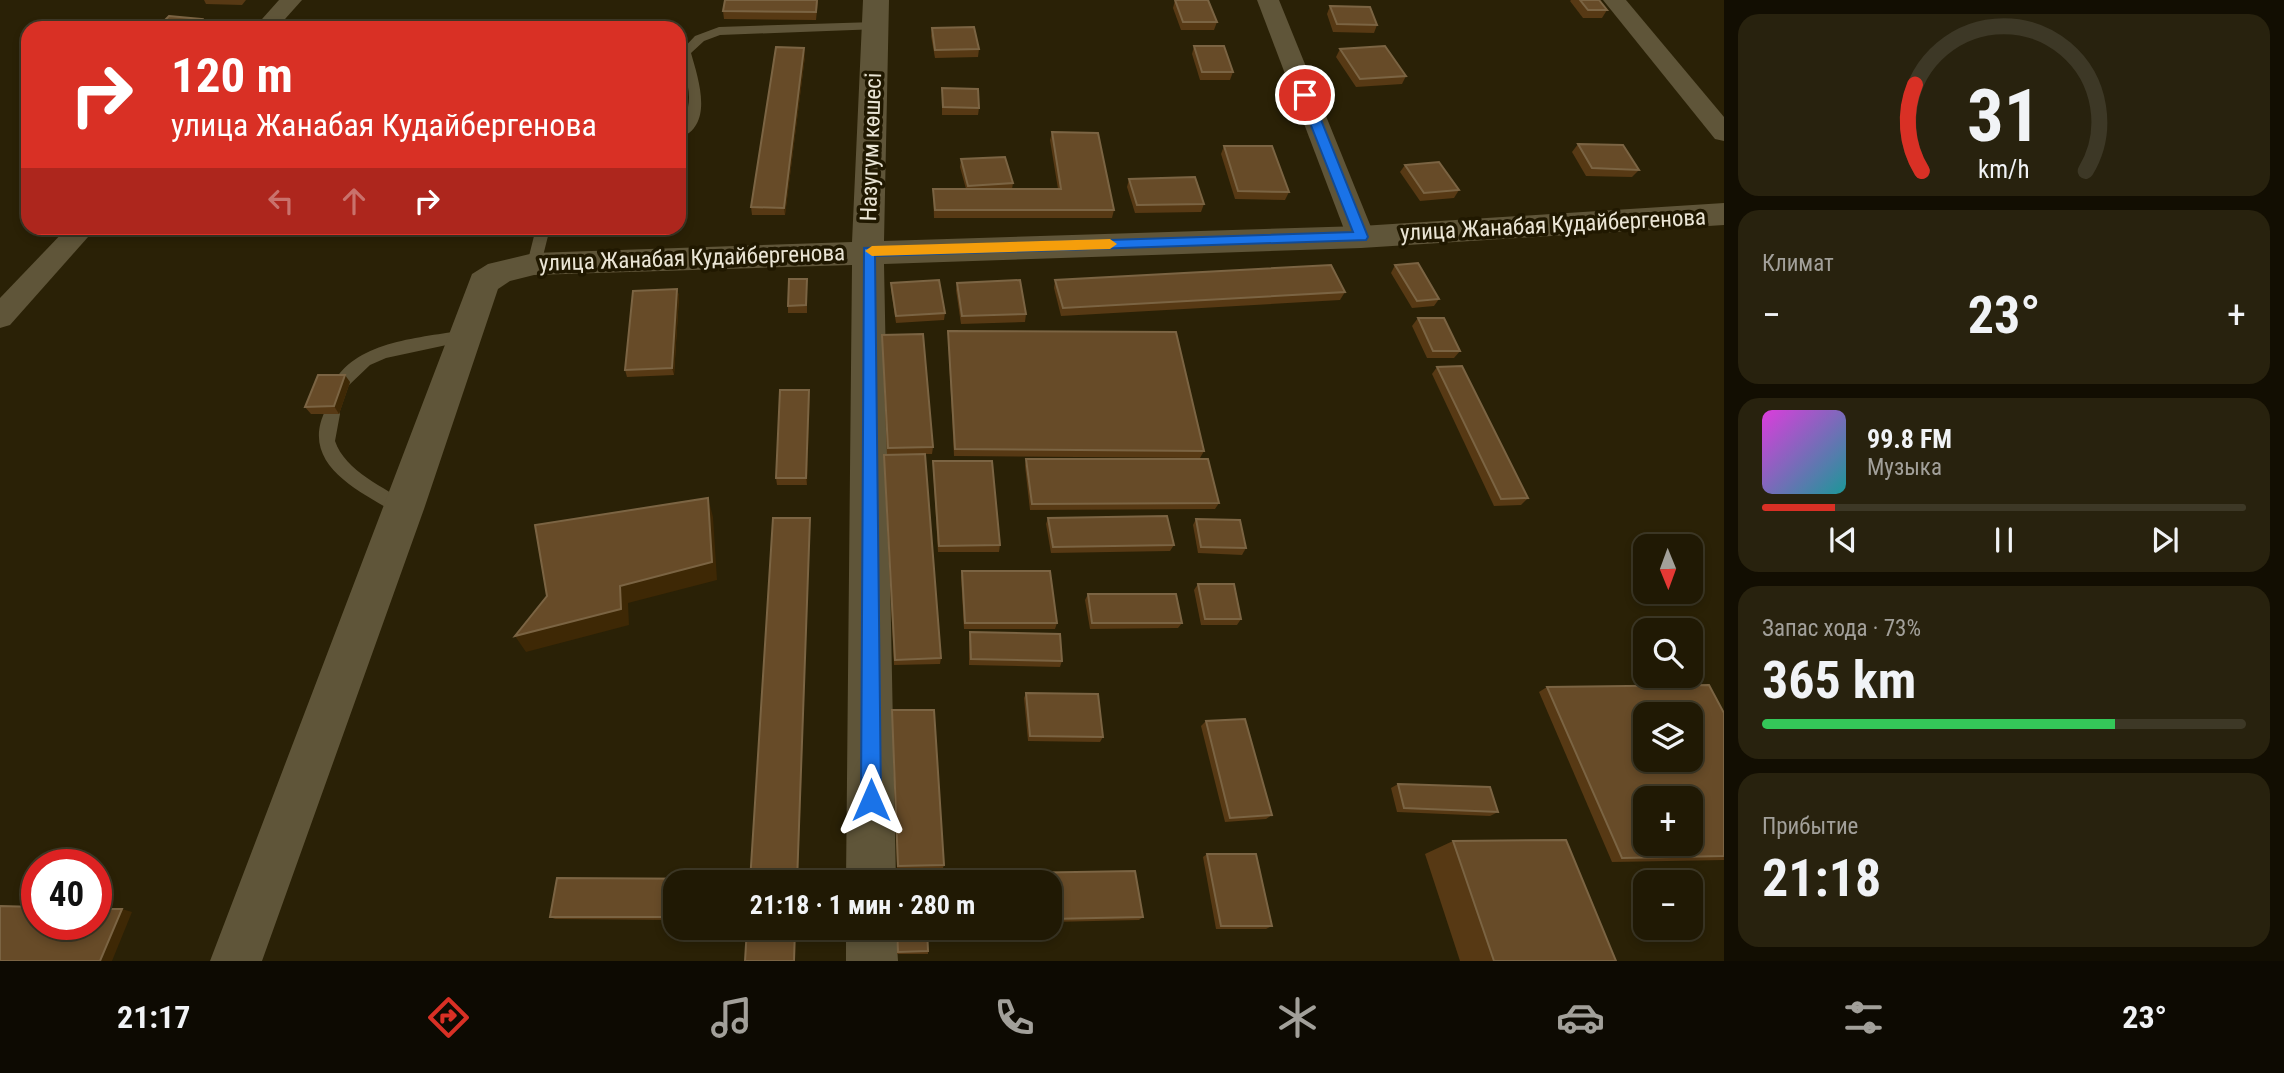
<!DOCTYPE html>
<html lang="ru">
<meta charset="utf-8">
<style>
:root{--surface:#201904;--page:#28220e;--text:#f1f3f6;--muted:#a2a09a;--line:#3d3826;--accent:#d93025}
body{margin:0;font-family:"Roboto Condensed",sans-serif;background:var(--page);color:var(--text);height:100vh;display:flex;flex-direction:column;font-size:26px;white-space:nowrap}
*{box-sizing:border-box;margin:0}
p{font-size:23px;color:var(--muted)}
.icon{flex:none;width:38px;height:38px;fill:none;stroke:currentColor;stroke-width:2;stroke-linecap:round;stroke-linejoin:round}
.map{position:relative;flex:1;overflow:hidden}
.details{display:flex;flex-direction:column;gap:14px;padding:14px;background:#120e02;width:560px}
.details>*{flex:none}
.top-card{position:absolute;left:21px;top:21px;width:665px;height:214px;border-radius:21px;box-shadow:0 4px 10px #0003,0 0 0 2px var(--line);background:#d93025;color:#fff;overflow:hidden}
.needle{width:46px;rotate:179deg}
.fabs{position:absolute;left:1633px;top:534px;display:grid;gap:14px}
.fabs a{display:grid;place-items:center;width:70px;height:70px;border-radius:14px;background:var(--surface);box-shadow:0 4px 10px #0003,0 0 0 2px var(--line);font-size:35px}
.speed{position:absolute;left:21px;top:849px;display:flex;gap:14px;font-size:35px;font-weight:700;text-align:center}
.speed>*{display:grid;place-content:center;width:91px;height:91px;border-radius:50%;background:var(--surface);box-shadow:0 4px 10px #0003,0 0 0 2px var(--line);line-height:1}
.speed .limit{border:10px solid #d22;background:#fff;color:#111}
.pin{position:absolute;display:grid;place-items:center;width:60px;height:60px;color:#fff;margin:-30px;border:4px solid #fff;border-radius:50%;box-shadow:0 2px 7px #0007}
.me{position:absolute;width:77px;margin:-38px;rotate:0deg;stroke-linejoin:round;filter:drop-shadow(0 0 5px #0008)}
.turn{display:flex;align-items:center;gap:24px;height:147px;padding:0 35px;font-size:32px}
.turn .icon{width:91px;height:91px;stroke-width:2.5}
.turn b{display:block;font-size:49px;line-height:60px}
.lanes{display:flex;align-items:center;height:66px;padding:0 35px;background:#0003;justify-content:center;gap:35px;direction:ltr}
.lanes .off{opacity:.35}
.big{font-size:52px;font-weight:700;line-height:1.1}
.details .card{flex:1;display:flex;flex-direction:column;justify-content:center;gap:10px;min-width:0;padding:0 24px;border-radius:21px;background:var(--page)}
.details .dial{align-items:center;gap:0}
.dial svg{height:182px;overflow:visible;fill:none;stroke:var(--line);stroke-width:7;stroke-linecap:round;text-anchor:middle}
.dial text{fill:var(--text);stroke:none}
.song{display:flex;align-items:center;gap:21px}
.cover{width:84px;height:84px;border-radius:10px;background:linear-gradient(135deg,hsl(300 70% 55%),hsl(180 70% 35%))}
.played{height:7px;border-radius:4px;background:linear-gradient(90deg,var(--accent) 15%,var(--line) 15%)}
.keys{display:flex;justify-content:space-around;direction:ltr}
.heat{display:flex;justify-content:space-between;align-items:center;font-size:38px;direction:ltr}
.charge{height:10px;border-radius:5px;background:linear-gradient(90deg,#34c759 73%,var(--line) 0)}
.trip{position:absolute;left:663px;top:870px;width:399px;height:70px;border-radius:21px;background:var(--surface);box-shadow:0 4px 10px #0003,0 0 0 2px var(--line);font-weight:700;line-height:70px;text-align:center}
.menu{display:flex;height:112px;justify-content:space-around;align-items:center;background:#0d0a02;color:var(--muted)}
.menu .icon{width:49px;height:49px}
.menu .active{color:var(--accent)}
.menu b{font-size:32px;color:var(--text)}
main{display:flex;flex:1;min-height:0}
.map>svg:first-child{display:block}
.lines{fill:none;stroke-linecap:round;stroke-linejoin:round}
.lane{fill:#5f5539;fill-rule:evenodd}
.street{fill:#5f5539;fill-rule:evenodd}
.secondary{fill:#5f5539;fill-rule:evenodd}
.wall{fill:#573914}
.shaded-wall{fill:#3e2805}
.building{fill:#674b28;stroke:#7b6443;stroke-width:2;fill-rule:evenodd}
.route{fill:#1a73e8;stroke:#114b97;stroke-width:2}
.slow{fill:#f59e0b}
.labels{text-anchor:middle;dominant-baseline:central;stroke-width:7;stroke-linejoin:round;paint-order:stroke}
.street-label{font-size:23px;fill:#eae5d5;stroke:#201800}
</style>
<main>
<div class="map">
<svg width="1724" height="961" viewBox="0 0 1724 961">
<rect width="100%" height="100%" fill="#2a2106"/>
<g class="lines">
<g class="lane">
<path d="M875,22L879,23V29L720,35L704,41L691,53C698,78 715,126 679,138C679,125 686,119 688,107C692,89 683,70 679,53L695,36L719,27Z"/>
<polygon points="536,228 550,228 541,264 534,269 527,264"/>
<path d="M464,330L470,332L472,336L470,340L386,358L370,365L348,386L342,388L334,382C358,340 422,338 464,330Z"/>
<path d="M332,407L338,409L340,414L335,441C345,471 385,488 410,504L413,509L410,514L404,517L398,514C359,491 298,464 326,409Z"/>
</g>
<g class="street">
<polygon points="279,0 302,0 277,28 254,28"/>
<polygon points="1257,0 1279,0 1375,237 1371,244 1361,246 1351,244 1347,237"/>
<polygon points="1603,0 1626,0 1724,117 1724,141 1715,139"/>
<polygon points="67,228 96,228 10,325 0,328 0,298"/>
</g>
<g class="secondary">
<polygon points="863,0 889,0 884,241 1361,226 1724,203 1724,225 1361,248 884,264 896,882 846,882 852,265 534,275 510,281 498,289 424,509 262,961 210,961 472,274 488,264 534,253 852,242"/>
<polygon points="846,928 896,928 898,961 846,961"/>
</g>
</g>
<g class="wall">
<polygon points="204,0 246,0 242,5 206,4"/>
<polygon points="725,0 818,0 816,20 724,19 723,11"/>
<polygon points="1175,0 1217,22 1214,30 1181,30 1173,8"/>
<polygon points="1571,0 1599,0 1607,10 1602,18 1583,18 1570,1"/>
<polygon points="1330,6 1377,25 1374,33 1333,32 1327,14"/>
<polygon points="932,28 979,49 978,57 935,58 931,36"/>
<polygon points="1194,46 1233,72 1230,80 1200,80 1192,54"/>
<polygon points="1340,49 1406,76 1402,84 1356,87 1336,57"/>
<polygon points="805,56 785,215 752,215 751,207"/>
<polygon points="942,88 979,108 978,115 942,115"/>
<polygon points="1052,132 1114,210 1112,218 934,218 933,189 966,189 960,167 961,159 1013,183 1012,189 1058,189 1050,140"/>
<polygon points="1578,144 1639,170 1632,177 1586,176 1572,152"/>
<polygon points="1224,146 1289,192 1285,200 1235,199 1221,154"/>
<polygon points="1405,165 1459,190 1454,198 1420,201 1400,172"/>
<polygon points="1129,179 1204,204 1201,212 1135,213 1127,187"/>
<polygon points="1395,265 1439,299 1434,306 1412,308 1391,273"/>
<polygon points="807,279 807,313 788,313 788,306"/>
<polygon points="1055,280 1345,292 1340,300 1061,316 1054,288"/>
<polygon points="891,283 945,313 944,320 896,323 891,290"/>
<polygon points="957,283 1026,314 1025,322 961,324 956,290"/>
<polygon points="677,289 679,296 674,375 627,377 625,370"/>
<polygon points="1418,318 1460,351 1454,358 1427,358 1412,326"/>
<polygon points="948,331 1204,451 1200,458 954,456 948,338"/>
<polygon points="882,335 933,447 932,454 925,454 941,658 940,664 894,665 884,462 884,455 887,455"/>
<polygon points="1437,367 1528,498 1521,505 1494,506 1432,374"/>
<polygon points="350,382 339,414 311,414 305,407"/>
<polygon points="809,390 807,485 777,485 776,478"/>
<polygon points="1026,459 1219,503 1215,509 1030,510 1025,466"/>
<polygon points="933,461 1000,545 999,552 938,552 933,468"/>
<polygon points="1048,518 1174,545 1170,551 1051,553 1046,524"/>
<polygon points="1196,519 1246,548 1242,555 1198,553 1193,525"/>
<polygon points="962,571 1057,623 1055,629 964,629 961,577"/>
<polygon points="1198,584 1241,619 1237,625 1201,625 1194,590"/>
<polygon points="1088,594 1182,623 1178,628 1090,629 1085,600"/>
<polygon points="970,632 1062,661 1060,667 969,665 969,638"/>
<polygon points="1547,687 1724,713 1724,860 1612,862 1539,692"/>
<polygon points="1026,693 1103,737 1100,742 1028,741 1024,698"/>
<polygon points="892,710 944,865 943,868 897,869"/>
<polygon points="1206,721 1272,815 1266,819 1225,822 1201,726"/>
<polygon points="1398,784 1498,812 1490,816 1397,812 1391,788"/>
<polygon points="1453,841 1616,961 1460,961 1425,854"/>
<polygon points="1207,854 1272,926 1266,929 1216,929 1203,857"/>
<polygon points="1135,871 1143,917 1139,920 1050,922 1050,882 1011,882 1010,877 1012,873"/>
<polygon points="557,878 734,879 736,882 676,882 676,920 555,919 550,917"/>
<polygon points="897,928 927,928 928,951 928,954 897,954"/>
</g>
<g class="shaded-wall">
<polygon points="202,19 207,27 206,28 193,28"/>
<polygon points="804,48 805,56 785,215 784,208"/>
<polygon points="677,289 679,296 674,375 672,368"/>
<polygon points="345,375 350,382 339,414 334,406"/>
<polygon points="809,390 810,397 807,485 806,478"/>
<polygon points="708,498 713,517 717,580 628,603 629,625 526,652 515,636 620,586"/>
<polygon points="810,518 798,882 797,882"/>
<polygon points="122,909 132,912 112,961 100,961"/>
<polygon points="795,928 796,928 795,961 794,961"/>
</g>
<g class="building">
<polygon points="725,0 817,0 816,12 723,11"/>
<polygon points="1175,0 1208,0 1217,22 1183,22"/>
<polygon points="1580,0 1599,0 1607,10 1588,10"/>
<polygon points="1330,6 1370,7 1377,25 1337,24"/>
<polygon points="169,16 202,19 193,28 157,28"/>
<polygon points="974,27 979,49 935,50 932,28"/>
<polygon points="1194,46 1224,46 1233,72 1202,72"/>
<polygon points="1385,46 1406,76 1360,79 1340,49"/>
<polygon points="776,47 804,48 784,208 751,207"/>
<polygon points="942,88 978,89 979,108 943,107"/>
<polygon points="1052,132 1098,133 1114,210 935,210 933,189 1061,189"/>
<polygon points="1578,144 1623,145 1639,170 1592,168"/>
<polygon points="1224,146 1272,146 1289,192 1238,191"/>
<polygon points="1005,157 1013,183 968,186 961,159"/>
<polygon points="1439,162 1459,190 1424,193 1405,165"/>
<polygon points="1195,177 1204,204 1137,205 1129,179"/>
<polygon points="1418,263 1439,299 1417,301 1395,265"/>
<polygon points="1331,265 1345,292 1063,308 1055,280"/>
<polygon points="789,279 807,279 806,305 788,306"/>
<polygon points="939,280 945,313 896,316 891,283"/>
<polygon points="1020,280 1026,314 962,316 957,283"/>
<polygon points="677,289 672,368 625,370 633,291"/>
<polygon points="1418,318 1444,318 1460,351 1433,351"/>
<polygon points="948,331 1176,332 1204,451 955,449"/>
<polygon points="923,334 933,447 888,448 882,335"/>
<polygon points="1462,366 1528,498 1501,499 1437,367"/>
<polygon points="318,375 345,375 334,406 305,407"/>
<polygon points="780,390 809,390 806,478 776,478"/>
<polygon points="925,454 941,658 895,660 884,455"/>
<polygon points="1026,459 1208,459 1219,503 1032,504"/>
<polygon points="933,461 992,461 1000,545 939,546"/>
<polygon points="708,498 712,562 620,586 621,609 515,636 547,596 535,525"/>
<polygon points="1167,516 1174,545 1053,547 1048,518"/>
<polygon points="773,518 810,518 797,882 750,882"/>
<polygon points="1196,519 1240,520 1246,548 1201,547"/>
<polygon points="962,571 1050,571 1057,623 965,623"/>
<polygon points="1198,584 1234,584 1241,619 1205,619"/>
<polygon points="1088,594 1176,594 1182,623 1092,623"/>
<polygon points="970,632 1060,634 1062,661 971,659"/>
<path d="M1709,685L1724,713V856L1622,858L1547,687ZM1645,714H1690V760H1645ZM1645,798H1690V844H1645Z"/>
<polygon points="1026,693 1098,694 1103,737 1030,736"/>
<polygon points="892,710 934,710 944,865 898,866"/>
<polygon points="1245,719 1272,815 1230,818 1206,721"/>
<polygon points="1398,784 1490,787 1498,812 1404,808"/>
<polygon points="1566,840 1616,961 1494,961 1453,841"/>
<polygon points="1207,854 1256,854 1272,926 1221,926"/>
<polygon points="1135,871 1143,917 1050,919 1050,882 1013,882 1012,873"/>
<polygon points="557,878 734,879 734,882 676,882 676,917 550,917"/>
<polygon points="0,906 37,907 37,924 96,924 96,909 122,909 100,961 0,961"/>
<polygon points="747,928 795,928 794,961 745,961"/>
<polygon points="897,928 927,928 928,951 898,952"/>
</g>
<polygon class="route" points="1305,91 1311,95 1368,237 1366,240 875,256 881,800 878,807 871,810 864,807 861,800 864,248 1353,232 1299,95"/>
<polygon class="slow" points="1110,239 1117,244 1110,249 872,256 865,251 872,246"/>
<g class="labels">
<g class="street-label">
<text transform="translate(871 147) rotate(-88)">Назугум көшесі</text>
<text transform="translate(1553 225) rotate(-3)">улица Жанабая Кудайбергенова</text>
<text transform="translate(692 258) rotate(-2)">улица Жанабая Кудайбергенова</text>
</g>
</g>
</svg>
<div class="fabs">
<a><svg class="needle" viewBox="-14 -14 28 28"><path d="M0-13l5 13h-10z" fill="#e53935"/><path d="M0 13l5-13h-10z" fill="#a2a09a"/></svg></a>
<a><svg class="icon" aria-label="search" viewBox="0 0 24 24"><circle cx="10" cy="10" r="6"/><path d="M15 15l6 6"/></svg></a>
<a><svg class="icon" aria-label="layers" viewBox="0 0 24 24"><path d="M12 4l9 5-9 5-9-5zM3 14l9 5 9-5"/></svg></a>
<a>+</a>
<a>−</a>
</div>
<div class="speed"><div class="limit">40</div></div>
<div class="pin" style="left:1305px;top:95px;background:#d93025"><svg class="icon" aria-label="arrive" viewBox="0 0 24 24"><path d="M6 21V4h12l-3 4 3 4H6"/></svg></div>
<svg class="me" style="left:871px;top:800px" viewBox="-20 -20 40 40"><path d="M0-17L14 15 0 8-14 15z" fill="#1a73e8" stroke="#fff" stroke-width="4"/></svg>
<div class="trip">21:18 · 1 мин · 280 m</div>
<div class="top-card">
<div class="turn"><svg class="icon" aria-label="right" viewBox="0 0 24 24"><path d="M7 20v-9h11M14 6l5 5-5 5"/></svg><div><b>120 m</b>улица Жанабая Кудайбергенова</div></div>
<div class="lanes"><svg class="icon off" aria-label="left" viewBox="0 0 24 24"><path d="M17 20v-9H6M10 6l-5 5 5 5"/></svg><svg class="icon off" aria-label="ahead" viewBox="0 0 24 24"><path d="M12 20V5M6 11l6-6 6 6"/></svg><svg class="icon" aria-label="right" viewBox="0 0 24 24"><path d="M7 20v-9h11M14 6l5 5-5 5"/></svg></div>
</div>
</div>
<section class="details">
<div class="card dial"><svg viewBox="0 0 100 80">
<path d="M14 69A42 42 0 1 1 86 69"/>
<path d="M14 69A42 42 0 0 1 11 31" stroke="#d93025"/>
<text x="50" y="56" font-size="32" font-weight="700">31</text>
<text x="50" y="72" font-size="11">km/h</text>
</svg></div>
<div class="card"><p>Климат</p>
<div class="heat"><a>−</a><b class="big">23°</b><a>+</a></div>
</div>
<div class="card">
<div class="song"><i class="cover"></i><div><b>99.8 FM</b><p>Музыка</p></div></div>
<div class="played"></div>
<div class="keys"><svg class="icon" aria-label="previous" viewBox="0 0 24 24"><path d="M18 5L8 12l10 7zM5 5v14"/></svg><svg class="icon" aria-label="pause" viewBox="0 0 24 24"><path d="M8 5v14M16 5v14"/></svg><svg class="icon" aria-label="next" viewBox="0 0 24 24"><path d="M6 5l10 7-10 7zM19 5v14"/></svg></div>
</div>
<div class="card"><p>Запас хода · 73%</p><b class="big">365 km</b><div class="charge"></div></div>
<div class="card"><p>Прибытие</p><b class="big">21:18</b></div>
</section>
</main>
<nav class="menu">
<b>21:17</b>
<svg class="icon active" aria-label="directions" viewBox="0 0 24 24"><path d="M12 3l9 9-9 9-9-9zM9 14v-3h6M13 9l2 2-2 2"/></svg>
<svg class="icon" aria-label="music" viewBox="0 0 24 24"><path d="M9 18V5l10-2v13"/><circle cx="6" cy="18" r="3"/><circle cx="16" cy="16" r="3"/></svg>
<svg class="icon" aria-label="phone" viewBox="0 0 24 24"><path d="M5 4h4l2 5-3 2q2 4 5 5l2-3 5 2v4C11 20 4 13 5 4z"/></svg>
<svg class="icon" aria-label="climate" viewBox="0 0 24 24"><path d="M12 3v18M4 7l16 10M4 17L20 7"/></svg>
<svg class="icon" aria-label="car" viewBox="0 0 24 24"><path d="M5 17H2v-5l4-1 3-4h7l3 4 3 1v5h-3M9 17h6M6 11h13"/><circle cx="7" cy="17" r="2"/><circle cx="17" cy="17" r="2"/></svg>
<svg class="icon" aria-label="filters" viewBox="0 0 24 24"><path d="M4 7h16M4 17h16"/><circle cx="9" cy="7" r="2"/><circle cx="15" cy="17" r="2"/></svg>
<b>23°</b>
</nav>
